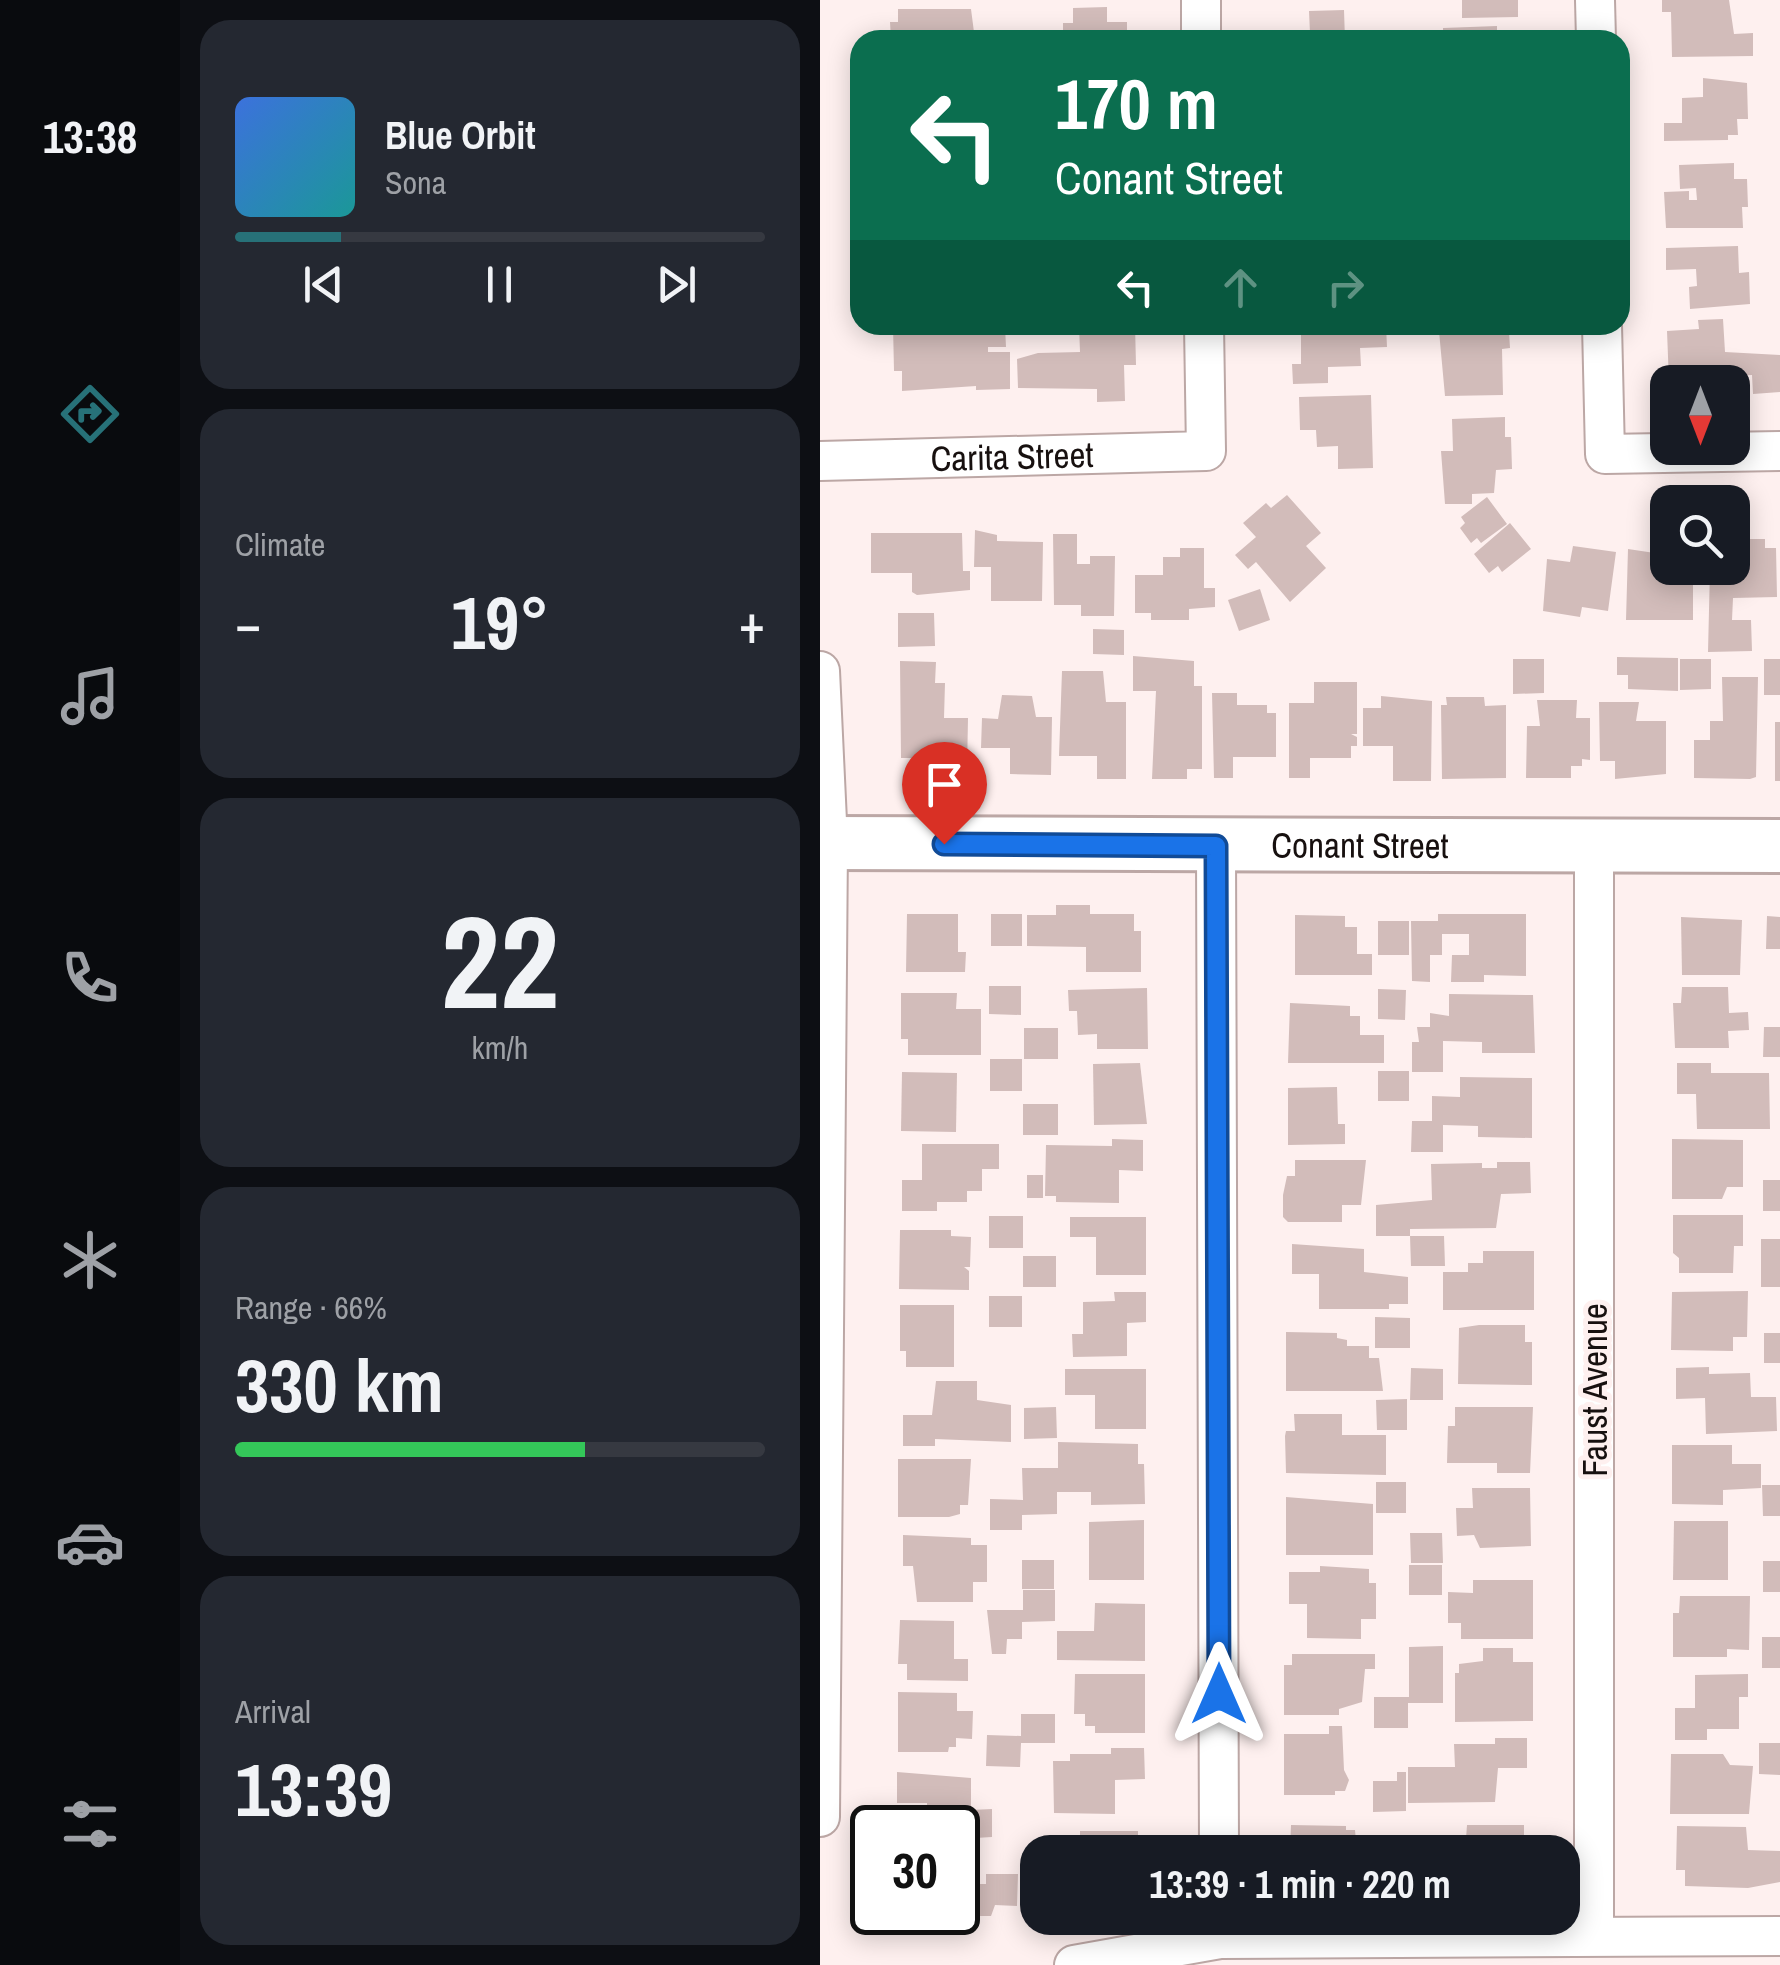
<!DOCTYPE html>
<meta charset="utf-8">
<style>
:root{--surface:#171b24;--page:#242831;--text:#f1f3f6;--muted:#9ea1a6;--line:#363941;--accent:#277178}
body{margin:0;font-family:"Archivo Narrow",sans-serif;background:var(--page);color:var(--text);height:100vh;display:flex;flex-direction:column;font-size:38px;white-space:nowrap}
*{box-sizing:border-box;margin:0}
p{font-size:32px;color:var(--muted)}
.icon{flex:none;width:55px;height:55px;fill:none;stroke:currentColor;stroke-width:2;stroke-linecap:round;stroke-linejoin:round}
.map{position:relative;flex:1;overflow:hidden}
.sheet{display:flex;flex-direction:column;gap:20px;padding:20px;background:#0d0f14;width:640px}
.sheet>*{flex:none}
.top-card{position:absolute;left:30px;top:30px;width:780px;height:305px;border-radius:30px;box-shadow:0 5px 25px #0003;background:#0b6e4f;color:#fff;overflow:hidden}
.needle{width:65px;rotate:180deg}
.fabs{position:absolute;left:830px;top:365px;display:grid;gap:20px}
.fabs a{display:grid;place-items:center;width:100px;height:100px;border-radius:20px;background:var(--surface);box-shadow:0 5px 25px #0003;font-size:50px}
.speed{position:absolute;left:30px;top:1805px;display:flex;gap:20px;font-size:50px;font-weight:700;text-align:center}
.speed>*{display:grid;place-content:center;width:130px;height:130px;border-radius:50%;background:var(--surface);box-shadow:0 5px 25px #0003;line-height:1}
.speed .limit{border:5px solid #111;border-radius:15px;background:#fff;color:#111}
.pin{position:absolute;display:grid;place-items:center;width:85px;height:85px;color:#fff;margin:-102px -42px;border-radius:50% 50% 50% 0;rotate:-45deg;box-shadow:0 0 10px #0007}
.pin .icon{rotate:45deg}
.me{position:absolute;width:110px;margin:-55px;rotate:0deg;stroke-linejoin:round;filter:drop-shadow(0 0 8px #0008)}
.turn{display:flex;align-items:center;gap:35px;height:210px;padding:0 40px;font-size:45px}
.turn .icon{width:130px;height:130px;stroke-width:2.5}
.turn b{display:block;font-size:70px;line-height:85px}
.lanes{display:flex;align-items:center;height:95px;padding:0 40px;background:#0003;justify-content:center;gap:50px;direction:ltr}
.lanes .off{opacity:.35}
.big{font-size:75px;font-weight:700;line-height:1.1}
.sheet .tile{flex:1;display:flex;flex-direction:column;justify-content:center;gap:15px;min-width:0;padding:0 35px;border-radius:30px;background:var(--page)}
.sheet .dial{align-items:center;gap:0}
.dial b{font-size:130px;line-height:1}
.song{display:flex;align-items:center;gap:30px}
.cover{width:120px;height:120px;border-radius:15px;background:linear-gradient(135deg,hsl(220 70% 55%),hsl(180 70% 35%))}
.played{height:10px;border-radius:5px;background:linear-gradient(90deg,var(--accent) 20%,var(--line) 20%)}
.keys{display:flex;justify-content:space-around;direction:ltr}
.heat{display:flex;justify-content:space-between;align-items:center;font-size:55px;direction:ltr}
.charge{height:15px;border-radius:8px;background:linear-gradient(90deg,#34c759 66%,var(--line) 0)}
.trip{position:absolute;left:200px;top:1835px;width:560px;height:100px;border-radius:30px;background:var(--surface);box-shadow:0 5px 25px #0003;font-weight:700;line-height:100px;text-align:center}
main{display:flex;flex:1;min-height:0}
.tab-bar{display:flex;flex-direction:column;width:180px;justify-content:space-around;align-items:center;background:#090b0e;color:var(--muted)}
.tab-bar .icon{width:70px;height:70px}
.tab-bar .selected{color:var(--accent)}
.tab-bar b{font-size:45px;color:var(--text)}
.map>svg:first-child{display:block}
.building{fill:#d2bcba}
.lines{fill:none;stroke-linecap:round;stroke-linejoin:round}
.street-casing{stroke:#bca7a5;stroke-width:42}
.secondary-casing{stroke:#bca7a5;stroke-width:58}
.street{stroke:#fff;stroke-width:38}
.secondary{stroke:#fff;stroke-width:52}
.route-casing{stroke:#114b97;stroke-width:25}
.route{stroke:#1a73e8;stroke-width:18}
.labels{text-anchor:middle;dominant-baseline:central;stroke-width:10;stroke-linejoin:round;paint-order:stroke}
.street-label{font-size:35px;fill:#17100f;stroke:#fef0ef}
</style>
<main>
<nav class="tab-bar">
<b>13:38</b>
<svg class="icon selected" aria-label="directions" viewBox="0 0 24 24"><path d="M12 3l9 9-9 9-9-9zM9 14v-3h6M13 9l2 2-2 2"/></svg>
<svg class="icon" aria-label="music" viewBox="0 0 24 24"><path d="M9 18V5l10-2v13"/><circle cx="6" cy="18" r="3"/><circle cx="16" cy="16" r="3"/></svg>
<svg class="icon" aria-label="phone" viewBox="0 0 24 24"><path d="M5 4h4l2 5-3 2q2 4 5 5l2-3 5 2v4C11 20 4 13 5 4z"/></svg>
<svg class="icon" aria-label="climate" viewBox="0 0 24 24"><path d="M12 3v18M4 7l16 10M4 17L20 7"/></svg>
<svg class="icon" aria-label="car" viewBox="0 0 24 24"><path d="M5 17H2v-5l4-1 3-4h7l3 4 3 1v5h-3M9 17h6M6 11h13"/><circle cx="7" cy="17" r="2"/><circle cx="17" cy="17" r="2"/></svg>
<svg class="icon" aria-label="filters" viewBox="0 0 24 24"><path d="M4 7h16M4 17h16"/><circle cx="9" cy="7" r="2"/><circle cx="15" cy="17" r="2"/></svg>
</nav>
<section class="sheet">
<div class="tile">
<div class="song"><i class="cover"></i><div><b>Blue Orbit</b><p>Sona</p></div></div>
<div class="played"></div>
<div class="keys"><svg class="icon" aria-label="previous" viewBox="0 0 24 24"><path d="M18 5L8 12l10 7zM5 5v14"/></svg><svg class="icon" aria-label="pause" viewBox="0 0 24 24"><path d="M8 5v14M16 5v14"/></svg><svg class="icon" aria-label="next" viewBox="0 0 24 24"><path d="M6 5l10 7-10 7zM19 5v14"/></svg></div>
</div>
<div class="tile"><p>Climate</p>
<div class="heat"><a>−</a><b class="big">19°</b><a>+</a></div>
</div>
<div class="tile dial"><b>22</b><p>km/h</p></div>
<div class="tile"><p>Range · 66%</p><b class="big">330 km</b><div class="charge"></div></div>
<div class="tile"><p>Arrival</p><b class="big">13:39</b></div>
</section>
<div class="map">
<svg width="960" height="1965" viewBox="0 0 960 1965">
<rect width="100%" height="100%" fill="#fef0ef"/>
<g class="building">
<polygon points="642,0 698,0 698,17 642,18"/>
<polygon points="842,0 909,0 914,34 933,33 933,56 852,57 851,12 842,12"/>
<polygon points="287,7 287,22 307,22 307,40 243,40 243,23 253,23 253,8"/>
<polygon points="78,9 151,9 155,40 71,40 70,22 78,22"/>
<polygon points="524,10 525,40 462,40 462,33 490,33 489,11"/>
<polygon points="677,26 677,40 623,40 623,28"/>
<polygon points="883,78 927,83 928,119 917,119 918,135 908,135 908,140 844,141 844,123 862,123 862,98 883,97"/>
<polygon points="914,163 914,179 927,179 928,207 922,207 923,228 846,228 844,192 869,191 869,200 877,200 876,188 860,189 859,165"/>
<polygon points="918,246 919,273 929,272 930,304 870,309 869,287 877,286 876,269 846,270 846,248"/>
<polygon points="903,319 905,352 960,355 960,392 933,394 932,375 893,377 893,371 886,372 886,382 849,382 847,331 879,329 878,320"/>
<polygon points="73,325 185,326 186,347 168,347 168,352 190,352 190,389 156,390 156,386 82,391 82,371 74,371"/>
<polygon points="259,325 315,325 316,365 304,365 305,401 277,402 277,389 198,388 197,359 218,353 260,352"/>
<polygon points="481,325 566,325 567,347 540,348 541,366 508,367 508,383 473,384 472,364 481,364"/>
<polygon points="680,330 689,332 690,348 682,349 683,395 625,396 619,331"/>
<polygon points="551,395 553,468 518,469 518,446 497,447 496,430 480,430 479,397"/>
<polygon points="685,417 685,437 691,437 692,469 676,470 674,493 652,494 652,504 625,504 621,451 633,451 632,419"/>
<polygon points="467,495 501,533 486,546 506,568 470,602 436,562 428,569 415,555 436,537 423,523 446,503 451,508"/>
<polygon points="667,497 687,524 661,543 657,538 651,543 640,528 645,523 641,517"/>
<polygon points="690,523 711,549 682,572 678,566 669,573 654,554"/>
<polygon points="155,530 177,535 177,541 223,542 222,601 171,601 171,567 154,567"/>
<polygon points="51,533 142,533 143,571 150,571 150,590 97,595 92,592 92,573 51,573"/>
<polygon points="233,534 257,534 257,564 270,564 270,556 295,556 294,616 261,616 261,605 234,605"/>
<polygon points="912,539 945,539 945,548 956,548 957,597 913,598 912,620 931,620 932,651 888,652 890,568 912,568"/>
<polygon points="753,546 796,552 788,611 762,607 760,617 723,611 727,559 750,562"/>
<polygon points="360,548 384,548 384,588 395,588 395,607 369,609 369,620 331,620 331,613 315,613 315,575 343,575 343,557 360,557"/>
<polygon points="808,549 848,555 850,585 873,585 873,620 806,620"/>
<polygon points="440,589 450,620 419,631 408,600"/>
<polygon points="78,613 114,613 115,646 78,647"/>
<polygon points="273,629 304,630 304,655 273,654"/>
<polygon points="313,656 374,661 374,686 382,686 382,769 367,769 367,779 332,779 336,691 313,691"/>
<polygon points="797,657 858,658 858,691 808,689 808,675 797,675"/>
<polygon points="693,659 724,659 724,693 693,694"/>
<polygon points="860,659 891,659 891,689 860,690"/>
<rect x="944" y="659" width="16" height="36"/>
<polygon points="80,661 116,662 115,683 125,683 124,718 148,718 147,771 128,771 128,777 96,776 96,758 81,758"/>
<polygon points="242,671 283,671 286,702 306,702 306,779 277,779 277,756 239,756"/>
<polygon points="902,677 938,677 936,777 930,779 874,778 874,740 890,740 890,721 903,721"/>
<polygon points="494,682 537,682 537,734 531,734 537,737 537,746 531,746 531,758 490,758 490,778 469,778 469,703 494,703"/>
<polygon points="392,693 417,693 417,705 447,705 447,713 456,713 456,757 413,757 413,778 394,778"/>
<polygon points="182,695 212,696 216,717 232,717 231,775 190,774 190,748 161,748 162,718 178,719"/>
<polygon points="561,696 612,701 611,781 573,781 573,746 543,746 543,708 561,708"/>
<polygon points="626,697 664,697 665,706 686,705 686,778 622,779 621,705 627,705"/>
<polygon points="717,700 757,700 756,718 770,718 770,760 762,759 762,766 751,766 751,778 706,778 707,726 720,726"/>
<polygon points="779,702 819,702 816,721 846,721 846,774 795,779 795,761 780,761"/>
<rect x="955" y="722" width="5" height="59"/>
<polygon points="236,905 270,905 270,914 314,914 314,931 321,931 321,972 266,972 266,947 207,946 207,915 236,915"/>
<polygon points="87,914 138,914 138,952 146,952 145,972 86,972"/>
<rect x="171" y="914" width="31" height="32"/>
<polygon points="618,914 706,914 706,976 664,975 664,982 631,982 632,955 649,955 649,934 622,934 622,955 610,955 610,982 592,981 591,921 618,921"/>
<polygon points="475,915 525,916 525,927 537,927 537,954 552,954 552,975 475,975"/>
<polygon points="947,916 960,917 960,949 946,949"/>
<polygon points="861,917 922,920 920,975 862,975"/>
<rect x="558" y="921" width="31" height="34"/>
<polygon points="169,986 201,986 201,1015 169,1014"/>
<polygon points="862,987 908,987 909,1013 928,1012 929,1030 908,1031 909,1048 855,1048 853,1003 861,1003"/>
<polygon points="327,988 328,1049 277,1049 277,1034 258,1035 257,1011 249,1011 248,990"/>
<polygon points="558,989 586,990 585,1020 558,1019"/>
<polygon points="81,993 137,993 136,1009 161,1009 161,1055 88,1055 88,1039 81,1039"/>
<polygon points="629,994 713,995 715,1053 662,1053 662,1042 623,1041 623,1072 592,1072 592,1042 599,1042 597,1027 610,1027 610,1013 629,1016"/>
<polygon points="470,1003 530,1006 530,1016 540,1016 540,1035 564,1035 564,1063 468,1063"/>
<polygon points="944,1027 960,1027 960,1057 943,1057"/>
<rect x="204" y="1028" width="34" height="31"/>
<rect x="170" y="1059" width="32" height="32"/>
<polygon points="320,1063 327,1124 274,1125 273,1064"/>
<polygon points="857,1063 891,1063 891,1073 949,1073 950,1129 877,1129 876,1094 857,1094"/>
<rect x="558" y="1071" width="31" height="30"/>
<polygon points="82,1072 137,1073 136,1132 81,1131"/>
<polygon points="640,1077 712,1078 712,1138 658,1137 658,1126 623,1125 623,1152 591,1152 592,1121 612,1121 612,1096 640,1097"/>
<polygon points="517,1087 518,1124 525,1124 525,1144 468,1145 468,1088"/>
<rect x="203" y="1104" width="35" height="31"/>
<polygon points="292,1139 323,1140 323,1171 299,1170 299,1203 236,1202 236,1196 225,1196 226,1145 292,1146"/>
<polygon points="852,1139 923,1140 923,1187 907,1187 902,1199 852,1199"/>
<polygon points="102,1144 179,1144 179,1169 162,1169 162,1191 147,1191 147,1202 117,1202 117,1211 82,1211 82,1180 102,1180"/>
<polygon points="475,1160 546,1160 541,1205 522,1205 522,1222 468,1222 463,1217 463,1195 467,1176 475,1176"/>
<polygon points="677,1162 710,1162 711,1193 681,1194 676,1228 590,1229 590,1236 556,1236 556,1205 612,1200 611,1164 662,1163 662,1168 677,1168"/>
<rect x="207" y="1175" width="16" height="23"/>
<rect x="943" y="1180" width="17" height="31"/>
<polygon points="853,1215 923,1215 923,1246 914,1246 913,1273 859,1273 859,1258 853,1253"/>
<rect x="169" y="1216" width="34" height="32"/>
<polygon points="250,1217 326,1217 326,1275 276,1275 276,1237 250,1237"/>
<polygon points="80,1230 131,1230 131,1236 151,1237 150,1267 144,1267 149,1271 149,1290 79,1289"/>
<polygon points="590,1236 624,1236 625,1266 591,1266"/>
<rect x="941" y="1239" width="19" height="48"/>
<polygon points="472,1244 544,1249 544,1272 588,1277 588,1304 569,1304 569,1309 499,1309 499,1274 472,1274"/>
<polygon points="663,1251 714,1251 714,1310 623,1310 623,1272 648,1272 648,1263 663,1263"/>
<rect x="203" y="1256" width="33" height="31"/>
<polygon points="928,1291 927,1337 913,1337 913,1351 851,1350 852,1292"/>
<polygon points="294,1292 326,1292 326,1322 307,1323 307,1356 253,1357 252,1334 263,1334 263,1302 295,1301"/>
<rect x="169" y="1296" width="33" height="31"/>
<polygon points="80,1305 134,1305 134,1367 86,1367 86,1351 80,1351"/>
<polygon points="555,1317 590,1318 590,1348 555,1348"/>
<polygon points="659,1325 705,1325 705,1342 712,1342 712,1385 638,1384 639,1328"/>
<polygon points="466,1332 517,1333 517,1338 527,1340 527,1346 549,1346 549,1358 559,1358 563,1391 466,1391"/>
<rect x="944" y="1333" width="16" height="30"/>
<polygon points="889,1367 889,1374 930,1373 931,1397 956,1397 957,1431 886,1434 885,1398 856,1399 856,1368"/>
<polygon points="591,1368 623,1369 623,1400 590,1400"/>
<polygon points="245,1369 326,1369 326,1429 275,1429 275,1395 245,1395"/>
<polygon points="116,1381 157,1381 157,1400 191,1405 191,1442 115,1439 115,1446 83,1446 83,1415 112,1415"/>
<polygon points="587,1399 587,1430 557,1430 556,1400"/>
<polygon points="236,1407 237,1438 204,1439 204,1408"/>
<polygon points="635,1407 713,1407 710,1473 677,1473 677,1463 627,1463 628,1426 635,1426"/>
<polygon points="474,1414 522,1414 522,1435 566,1435 566,1475 466,1473 465,1436 466,1431 475,1431"/>
<polygon points="238,1442 318,1444 318,1464 324,1464 325,1504 271,1505 271,1492 237,1492 237,1514 202,1515 202,1530 170,1530 170,1499 203,1500 202,1468 238,1468"/>
<polygon points="852,1445 912,1445 912,1464 941,1464 941,1488 903,1490 903,1505 852,1504"/>
<polygon points="78,1459 151,1459 148,1505 140,1505 140,1514 129,1517 78,1517"/>
<rect x="556" y="1482" width="30" height="31"/>
<polygon points="942,1485 960,1485 960,1516 943,1516"/>
<polygon points="652,1488 710,1488 711,1546 660,1548 654,1535 637,1536 636,1508 653,1508"/>
<polygon points="466,1497 553,1504 553,1555 466,1555"/>
<polygon points="324,1520 324,1580 269,1580 269,1522"/>
<polygon points="854,1521 908,1521 908,1580 853,1580"/>
<polygon points="590,1533 622,1533 623,1563 591,1563"/>
<polygon points="83,1535 151,1538 151,1545 167,1545 167,1582 153,1582 153,1602 97,1602 93,1566 83,1566"/>
<rect x="202" y="1560" width="32" height="29"/>
<rect x="943" y="1561" width="17" height="31"/>
<rect x="589" y="1565" width="33" height="30"/>
<polygon points="500,1566 549,1569 549,1583 556,1583 556,1619 541,1619 541,1639 487,1638 487,1604 469,1604 469,1572 500,1572"/>
<polygon points="653,1580 713,1580 713,1639 641,1639 641,1623 628,1623 628,1592 653,1593"/>
<polygon points="203,1590 235,1590 235,1621 202,1622 202,1639 187,1639 186,1654 172,1654 167,1610 203,1610"/>
<polygon points="860,1596 930,1596 929,1650 907,1649 907,1657 853,1657 853,1613 859,1613"/>
<polygon points="275,1603 325,1604 325,1661 237,1660 237,1631 274,1631"/>
<polygon points="80,1620 134,1621 134,1659 148,1659 148,1681 87,1680 87,1664 78,1664"/>
<rect x="942" y="1637" width="18" height="31"/>
<polygon points="623,1646 623,1703 588,1703 588,1728 554,1728 554,1697 589,1697 589,1647"/>
<polygon points="663,1648 693,1648 693,1662 713,1662 713,1721 635,1722 635,1673 639,1673 639,1664 663,1661"/>
<polygon points="472,1654 555,1654 555,1669 545,1669 542,1702 519,1709 519,1715 464,1715 464,1665 472,1665"/>
<polygon points="255,1674 325,1674 325,1733 275,1733 275,1726 265,1726 265,1714 254,1714"/>
<polygon points="928,1674 928,1697 919,1697 919,1729 887,1729 887,1740 855,1740 855,1708 875,1708 875,1675"/>
<polygon points="78,1692 137,1693 137,1711 153,1711 152,1739 136,1738 136,1747 129,1747 128,1752 78,1752"/>
<polygon points="201,1714 235,1714 235,1743 201,1743 200,1767 166,1766 167,1735 201,1736"/>
<polygon points="509,1726 522,1726 524,1770 529,1780 525,1791 515,1791 515,1795 464,1795 464,1734 509,1734"/>
<polygon points="675,1738 707,1738 707,1768 678,1768 675,1802 588,1803 588,1767 635,1767 634,1744 675,1744"/>
<polygon points="939,1743 960,1743 960,1775 939,1774"/>
<polygon points="291,1748 324,1748 325,1779 295,1780 295,1814 234,1813 233,1761 250,1761 250,1754 291,1754"/>
<polygon points="851,1754 903,1754 910,1765 933,1766 929,1814 850,1814"/>
<polygon points="77,1772 151,1778 151,1810 172,1809 172,1837 138,1839 138,1828 107,1828 107,1803 77,1803"/>
<polygon points="577,1772 586,1772 586,1811 553,1812 553,1781 577,1781"/>
<polygon points="471,1825 526,1826 526,1830 535,1830 537,1852 470,1852"/>
<polygon points="647,1825 704,1825 704,1852 645,1852"/>
<polygon points="857,1826 926,1827 928,1850 960,1851 960,1882 928,1888 865,1886 865,1870 856,1870"/>
<rect x="260" y="1831" width="58" height="21"/>
<polygon points="203,1865 218,1865 218,1897 203,1896"/>
<polygon points="166,1874 198,1874 197,1906 175,1905 171,1916 136,1916 138,1884 166,1884"/>
</g>
<g class="lines">
<defs>
<g id="street">
<polyline points="381,0 381,40"/>
<polyline points="775,0 776,40"/>
<polyline points="782,325 785,454 960,451"/>
<path id="s1" d="M0,461L386,451L384,325"/>
<polyline points="0,671 8,843 0,1817"/>
<polyline points="774,846 774,1935"/>
<polyline points="396,847 399,1852"/>
<polyline points="254,1965 400,1939 960,1936"/>
</g>
<g id="secondary">
<path id="s2" d="M0,843L960,846"/>
</g>
</defs>
<use href="#street" class="street-casing"/>
<use href="#secondary" class="secondary-casing"/>
<use href="#street" class="street"/>
<use href="#secondary" class="secondary"/>
</g>
<g class="lines">
<defs>
<polyline id="route" points="124,844 396,846 399,1694"/>
</defs>
<use href="#route" class="route-casing"/>
<use href="#route" class="route"/>
</g>
<g class="labels">
<g class="street-label">
<text stroke="none"><textPath href="#s1" startOffset="192">Carita Street</textPath></text>
<text stroke="none"><textPath href="#s2" startOffset="540">Conant Street</textPath></text>
<text transform="translate(774 1390) rotate(-90)">Faust Avenue</text>
</g>
</g>
</svg>
<div class="fabs">
<a><svg class="needle" viewBox="-14 -14 28 28"><path d="M0-13l5 13h-10z" fill="#e53935"/><path d="M0 13l5-13h-10z" fill="#9ea1a6"/></svg></a>
<a><svg class="icon" aria-label="search" viewBox="0 0 24 24"><circle cx="10" cy="10" r="6"/><path d="M15 15l6 6"/></svg></a>
</div>
<div class="speed"><div class="limit">30</div></div>
<div class="pin" style="left:124px;top:844px;background:#d93025"><svg class="icon" aria-label="arrive" viewBox="0 0 24 24"><path d="M6 21V4h12l-3 4 3 4H6"/></svg></div>
<svg class="me" style="left:399px;top:1694px" viewBox="-20 -20 40 40"><path d="M0-17L14 15 0 8-14 15z" fill="#1a73e8" stroke="#fff" stroke-width="4"/></svg>
<div class="trip">13:39 · 1 min · 220 m</div>
<div class="top-card">
<div class="turn"><svg class="icon" aria-label="left" viewBox="0 0 24 24"><path d="M17 20v-9H6M10 6l-5 5 5 5"/></svg><div><b>170 m</b>Conant Street</div></div>
<div class="lanes"><svg class="icon" aria-label="left" viewBox="0 0 24 24"><path d="M17 20v-9H6M10 6l-5 5 5 5"/></svg><svg class="icon off" aria-label="ahead" viewBox="0 0 24 24"><path d="M12 20V5M6 11l6-6 6 6"/></svg><svg class="icon off" aria-label="right" viewBox="0 0 24 24"><path d="M7 20v-9h11M14 6l5 5-5 5"/></svg></div>
</div>
</div>
</main>
